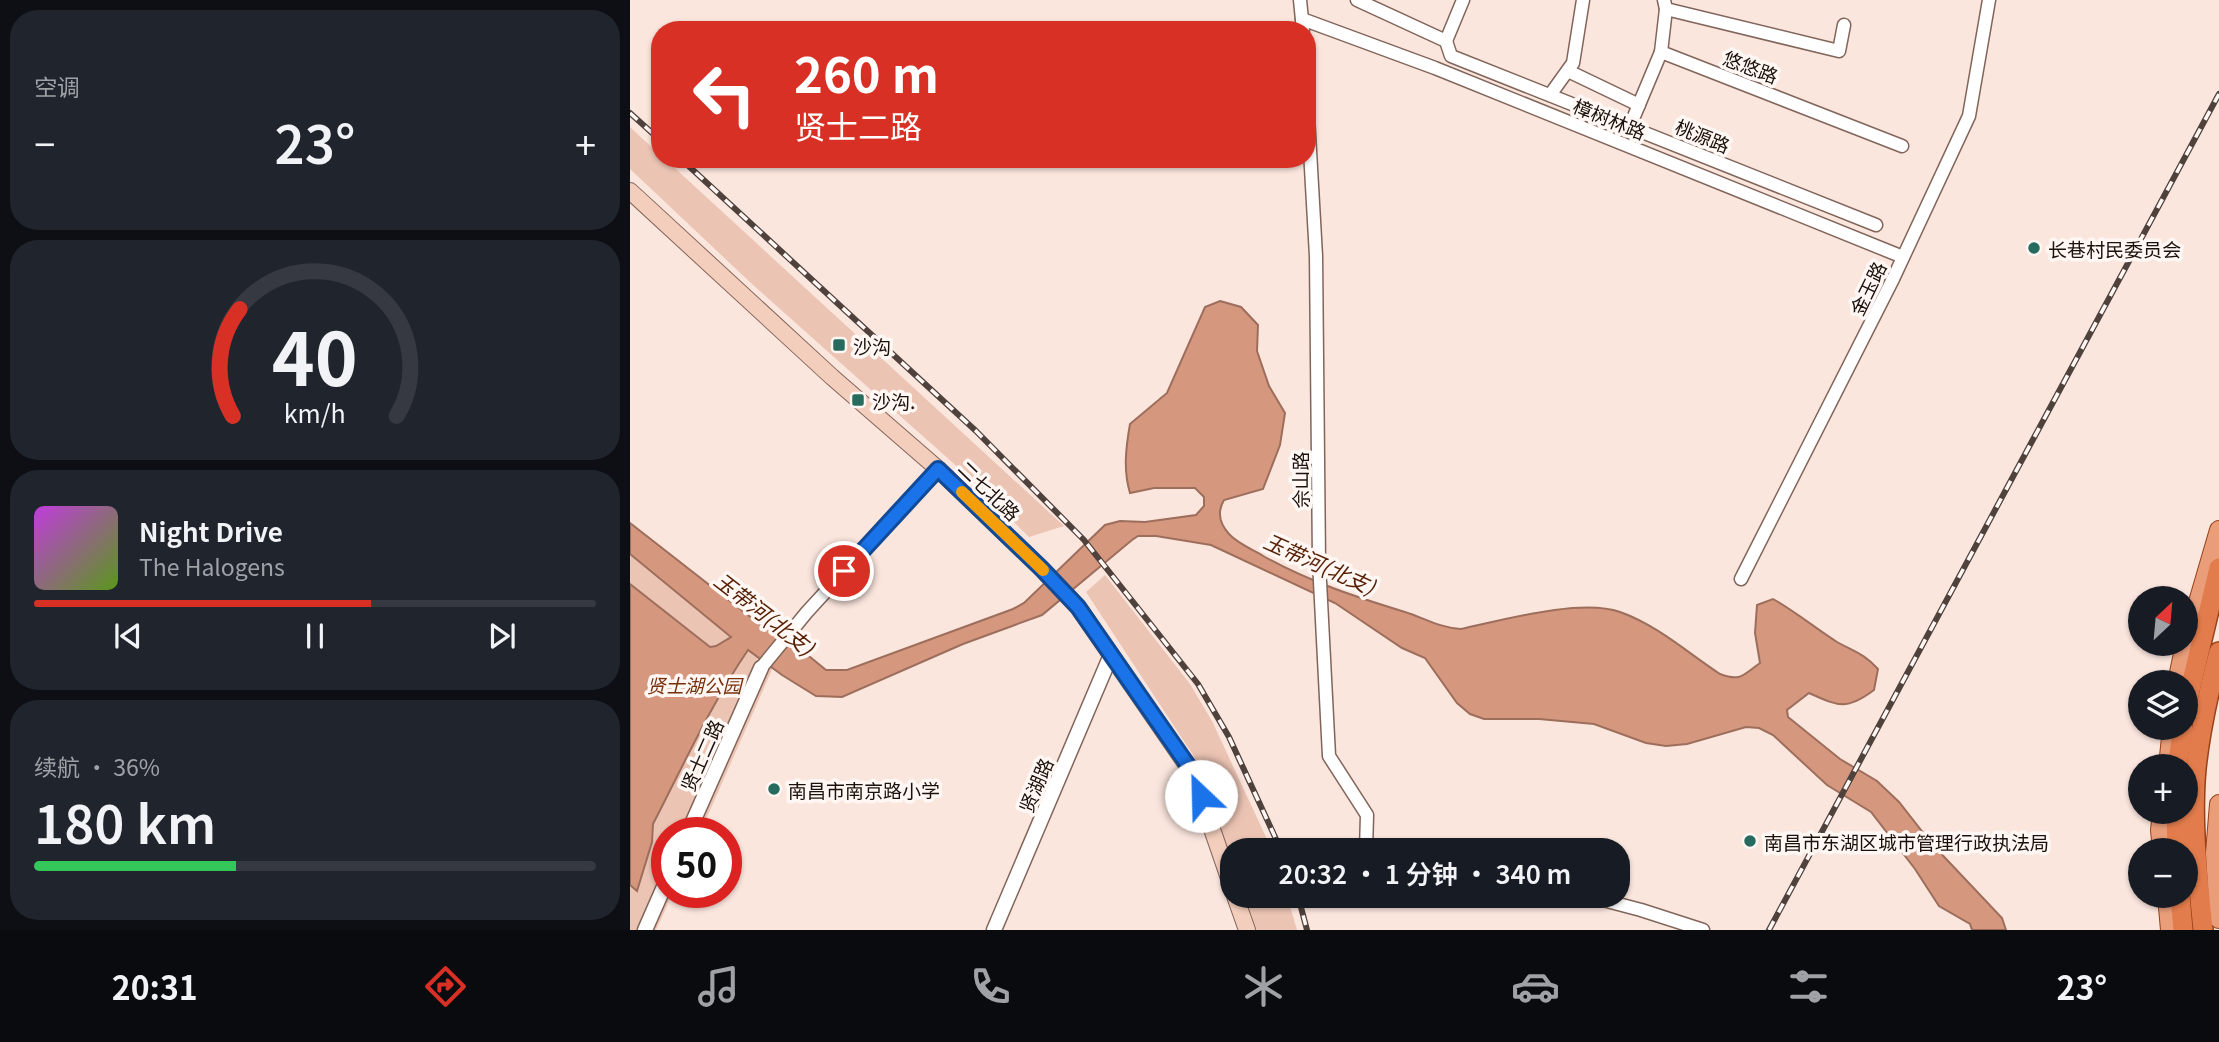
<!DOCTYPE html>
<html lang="zh">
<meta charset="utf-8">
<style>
:root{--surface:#171b24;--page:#20242c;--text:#f1f3f6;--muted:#9ea1a6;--line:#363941;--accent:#d93025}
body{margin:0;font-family:Georgia,"Noto Sans SC",serif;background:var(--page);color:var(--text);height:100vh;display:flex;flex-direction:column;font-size:26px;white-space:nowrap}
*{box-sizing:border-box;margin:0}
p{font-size:23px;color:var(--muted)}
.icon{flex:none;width:38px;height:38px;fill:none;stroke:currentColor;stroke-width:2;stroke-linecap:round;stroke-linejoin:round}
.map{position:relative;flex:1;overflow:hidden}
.drawer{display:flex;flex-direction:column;gap:10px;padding:10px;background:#0d0f14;width:630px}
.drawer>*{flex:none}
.banner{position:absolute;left:21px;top:21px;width:665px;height:147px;border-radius:28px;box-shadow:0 2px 5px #0004;background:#d93025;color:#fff;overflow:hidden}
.needle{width:46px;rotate:26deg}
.controls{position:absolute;left:1498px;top:586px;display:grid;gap:14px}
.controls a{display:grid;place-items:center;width:70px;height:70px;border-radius:50%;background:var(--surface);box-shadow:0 2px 5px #0004;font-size:35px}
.speed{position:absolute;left:21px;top:817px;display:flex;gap:14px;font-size:35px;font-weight:700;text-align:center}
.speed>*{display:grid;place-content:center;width:91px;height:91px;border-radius:50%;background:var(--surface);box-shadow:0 2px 5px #0004;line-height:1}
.speed .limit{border:10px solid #d22;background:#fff;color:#111}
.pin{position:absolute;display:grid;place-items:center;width:60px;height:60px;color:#fff;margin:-30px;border:4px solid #fff;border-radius:50%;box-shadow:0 2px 7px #0007}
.me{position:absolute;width:77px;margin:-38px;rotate:336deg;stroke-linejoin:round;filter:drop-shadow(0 0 5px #0008)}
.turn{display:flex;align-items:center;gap:24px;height:147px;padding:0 28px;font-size:32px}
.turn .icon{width:91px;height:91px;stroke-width:2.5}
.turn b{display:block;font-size:49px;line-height:60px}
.big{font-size:52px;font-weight:600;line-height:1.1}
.drawer .card{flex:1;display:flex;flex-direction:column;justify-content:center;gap:10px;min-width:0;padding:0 24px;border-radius:28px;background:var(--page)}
.drawer .dial{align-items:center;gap:0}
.dial svg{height:182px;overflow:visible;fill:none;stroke:var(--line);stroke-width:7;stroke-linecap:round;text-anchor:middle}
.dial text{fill:var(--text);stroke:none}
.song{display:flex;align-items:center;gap:21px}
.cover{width:84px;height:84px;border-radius:10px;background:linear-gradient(135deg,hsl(290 70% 55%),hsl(90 70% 35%))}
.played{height:7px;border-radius:4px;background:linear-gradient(90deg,var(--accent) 60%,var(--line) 60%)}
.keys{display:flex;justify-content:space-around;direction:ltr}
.heat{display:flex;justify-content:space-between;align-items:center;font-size:38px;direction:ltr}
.charge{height:10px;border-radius:5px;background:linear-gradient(90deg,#34c759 36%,var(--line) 0)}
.trip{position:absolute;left:590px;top:838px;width:410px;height:70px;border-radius:28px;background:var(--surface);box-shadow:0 2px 5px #0004;font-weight:600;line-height:70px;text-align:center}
.tabs{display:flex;height:112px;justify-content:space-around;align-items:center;background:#090b0e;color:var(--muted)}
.tabs .icon{width:49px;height:49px}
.tabs .on{color:var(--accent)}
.tabs b{font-size:32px;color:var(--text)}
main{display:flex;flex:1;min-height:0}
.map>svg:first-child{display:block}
.green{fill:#ecc4b4}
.water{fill:#d5977e;stroke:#9d6e5c;stroke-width:2}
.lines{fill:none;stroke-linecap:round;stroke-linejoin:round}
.minor-casing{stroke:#82655a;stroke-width:15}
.tertiary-casing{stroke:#82655a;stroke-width:17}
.secondary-casing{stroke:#82655a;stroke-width:18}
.primary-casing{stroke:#974118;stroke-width:20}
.trunk-casing{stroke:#974118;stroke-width:22}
.minor{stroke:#fff;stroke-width:12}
.tertiary{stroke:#fff;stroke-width:14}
.secondary{stroke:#f4cebc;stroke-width:16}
.primary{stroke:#e99d79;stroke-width:18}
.trunk{stroke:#e27c4c;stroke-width:19}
.rail-casing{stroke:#4f413c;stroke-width:6}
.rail{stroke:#fef7f4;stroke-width:3.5;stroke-dasharray:10;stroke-linecap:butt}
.route-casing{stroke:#114b97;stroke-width:18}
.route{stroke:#1a73e8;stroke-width:12}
.slow{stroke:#f59e0b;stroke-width:12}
.poi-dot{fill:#266b5e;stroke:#fef7f4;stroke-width:2.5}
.labels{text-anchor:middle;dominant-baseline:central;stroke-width:7;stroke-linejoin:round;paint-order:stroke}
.street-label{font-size:19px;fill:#1b100b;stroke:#fef7f4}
.poi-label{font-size:19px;fill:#1b100b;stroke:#fef7f4;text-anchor:start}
.park-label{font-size:19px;font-style:italic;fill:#7a2f0b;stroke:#fef7f4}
.water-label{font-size:21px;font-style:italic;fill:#561e03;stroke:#fef7f4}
</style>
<main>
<section class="drawer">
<div class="card"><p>空调</p>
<div class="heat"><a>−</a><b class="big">23°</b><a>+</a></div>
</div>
<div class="card dial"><svg viewBox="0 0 100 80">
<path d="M14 69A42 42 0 1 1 86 69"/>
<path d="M14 69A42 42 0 0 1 17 22" stroke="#d93025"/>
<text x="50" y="56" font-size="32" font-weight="700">40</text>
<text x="50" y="72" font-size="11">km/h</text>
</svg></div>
<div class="card">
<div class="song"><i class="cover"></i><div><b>Night Drive</b><p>The Halogens</p></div></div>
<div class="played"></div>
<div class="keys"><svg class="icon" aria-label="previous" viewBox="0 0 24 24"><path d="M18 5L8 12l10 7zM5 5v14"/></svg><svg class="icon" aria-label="pause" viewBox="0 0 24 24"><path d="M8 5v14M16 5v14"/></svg><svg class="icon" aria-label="next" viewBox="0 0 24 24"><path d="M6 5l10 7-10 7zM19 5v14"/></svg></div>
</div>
<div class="card"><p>续航 · 36%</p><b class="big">180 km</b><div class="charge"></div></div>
</section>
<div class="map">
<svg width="1589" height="930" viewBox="0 0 1589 930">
<rect width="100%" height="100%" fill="#fbe6de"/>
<g class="green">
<polygon points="0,127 30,155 30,159 35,159 434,526 399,537 332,471 122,284 0,169"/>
<polygon points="0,550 145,663 70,833 37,833 37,892 43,893 26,930 0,930"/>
<polygon points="475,575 560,684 582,721 642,850 602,850 602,863 563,755 456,592"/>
<polygon points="614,896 657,896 667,930 626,930"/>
</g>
<path class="water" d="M590,301L611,307L628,325L627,351L639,386L655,413L650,445L633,489L594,500C587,512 589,523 599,534C608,544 624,550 635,557C680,582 726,597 775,612C794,618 811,628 831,629C873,620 951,598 990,612C1027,625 1058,653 1090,674C1111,682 1113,675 1130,663L1125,633L1127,605L1143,599C1166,612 1185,628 1207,642C1225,652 1233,653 1248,669L1244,690C1216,711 1208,706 1179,693L1157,710L1158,717L1210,759L1247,781L1269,802L1302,844L1372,918L1376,930H1342L1340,924L1309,906L1285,869L1241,812L1197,785L1143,735L1129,728L1116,727L1057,744L1036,746L1016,743L964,724L909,719H854L840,714L827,703L795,658L772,648L705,603L581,545L526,536H508L502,540L412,615L333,644L212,697L186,696L152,675L118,650C81,704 53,766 23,824L22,842L7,891L0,885V584L80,647L86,646L101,637L0,554V523L132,626L141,625L196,670H217L383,609L394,603L475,525L490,521L515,522L566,515L574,506V497L565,488H524L500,493C493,470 496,447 500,424L537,393L575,307Z"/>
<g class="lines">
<defs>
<g id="minor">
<polyline points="670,0 673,30"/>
<polyline points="727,0 816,41 833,0"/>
<polyline points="1034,0 1036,9 1209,51 1214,25"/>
<polyline points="672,19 805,68 1273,257"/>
<polyline points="816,41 821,56 1246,225"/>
<polyline points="1031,52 1036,9"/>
<polyline points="938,71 1009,105"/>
<polyline points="920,95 943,63 953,0"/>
<polyline points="677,98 686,256 689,562 699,756 737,815 736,850"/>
<polyline points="1000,126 1031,52 1272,146"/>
<polyline points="1111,579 1263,279 1339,116 1359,0"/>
<polyline points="131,668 177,612 308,469"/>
<polyline points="958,896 1011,910 1073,930"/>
</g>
<g id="tertiary">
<polyline points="58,833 131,668"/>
<polyline points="15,930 37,880"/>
<polyline points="364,930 481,655"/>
</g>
<g id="secondary">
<polyline points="0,191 202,377 308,469 411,568 448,607 563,774 602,887"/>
<polyline points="605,896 617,930"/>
</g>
<g id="primary">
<polyline points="1556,643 1589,530"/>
<polyline points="1547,682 1555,644"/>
<polyline points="1538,766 1542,728"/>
<polyline points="1589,804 1585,853 1589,919"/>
<polyline points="1532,850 1530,830 1532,812"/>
<polyline points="1537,896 1540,930"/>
</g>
<g id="trunk">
<polyline points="1556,707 1589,568"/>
<polyline points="1547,766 1553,728"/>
<polyline points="1546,812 1547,850"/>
<polyline points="1550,896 1553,930"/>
<path d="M1573,930C1568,877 1561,822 1566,769C1570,729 1579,690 1589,652"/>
</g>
</defs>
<use href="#minor" class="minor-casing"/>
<use href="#tertiary" class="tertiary-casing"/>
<use href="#secondary" class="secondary-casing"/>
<use href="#primary" class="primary-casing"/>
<use href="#trunk" class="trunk-casing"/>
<use href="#minor" class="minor"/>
<use href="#tertiary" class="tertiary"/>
<use href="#secondary" class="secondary"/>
<use href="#primary" class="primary"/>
<use href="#trunk" class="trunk"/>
<defs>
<g id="rail">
<polyline points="0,113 30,140"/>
<polyline points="51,159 346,431 454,540 568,684 599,737 651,850"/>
<polyline points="668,896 677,930"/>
<polyline points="1139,930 1589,94"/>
</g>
</defs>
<use href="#rail" class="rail-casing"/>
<use href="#rail" class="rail"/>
</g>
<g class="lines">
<defs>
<polyline id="route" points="214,571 308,469 411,568 448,607 564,774 571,796"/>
</defs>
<use href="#route" class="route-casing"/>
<use href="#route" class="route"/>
<polyline class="slow" points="332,492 413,570"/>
</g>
<g class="poi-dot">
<circle cx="1404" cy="248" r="7"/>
<rect x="202" y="338" width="14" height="14" rx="3.5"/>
<rect x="221" y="393" width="14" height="14" rx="3.5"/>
<circle cx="144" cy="789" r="7"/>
<circle cx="1120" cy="841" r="7"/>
</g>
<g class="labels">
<g class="street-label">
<text transform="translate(1121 66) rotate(21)">悠悠路</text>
<text transform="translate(980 118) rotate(22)">樟树林路</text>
<text transform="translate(1073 135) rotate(22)">桃源路</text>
<text transform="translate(1237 288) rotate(-64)">金玉路</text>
<text transform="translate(669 480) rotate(-90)">佘山路</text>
<text transform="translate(360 490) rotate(44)">二七北路</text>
<text transform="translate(71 755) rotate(-66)">贤士二路</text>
<text transform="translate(405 785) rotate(-67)">贤湖路</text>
</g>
<g class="poi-label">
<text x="1418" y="248">长巷村民委员会</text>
<text x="223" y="345">沙沟</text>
<text x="242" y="400">沙沟.</text>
<text x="158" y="789">南昌市南京路小学</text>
<text x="1134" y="841">南昌市东湖区城市管理行政执法局</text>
</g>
<g class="park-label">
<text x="64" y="684">贤士湖公园</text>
</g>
<g class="water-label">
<text transform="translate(690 563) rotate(24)">玉带河(北支)</text>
<text transform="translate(135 613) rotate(38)">玉带河(北支)</text>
</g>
</g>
</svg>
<div class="controls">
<a><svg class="needle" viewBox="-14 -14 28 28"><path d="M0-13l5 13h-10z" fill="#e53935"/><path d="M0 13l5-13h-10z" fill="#9ea1a6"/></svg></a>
<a><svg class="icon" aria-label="layers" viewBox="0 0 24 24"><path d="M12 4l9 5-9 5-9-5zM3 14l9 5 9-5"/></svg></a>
<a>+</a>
<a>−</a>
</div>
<div class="speed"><div class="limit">50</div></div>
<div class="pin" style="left:214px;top:571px;background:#d93025"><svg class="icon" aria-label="arrive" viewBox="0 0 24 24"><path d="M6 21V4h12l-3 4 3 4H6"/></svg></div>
<svg class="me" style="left:571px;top:796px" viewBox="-20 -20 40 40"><circle r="19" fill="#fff"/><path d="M0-13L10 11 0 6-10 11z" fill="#1a73e8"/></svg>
<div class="trip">20:32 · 1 分钟 · 340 m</div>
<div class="banner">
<div class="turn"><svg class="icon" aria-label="left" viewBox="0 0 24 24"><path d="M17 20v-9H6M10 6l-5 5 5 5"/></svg><div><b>260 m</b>贤士二路</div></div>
</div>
</div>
</main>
<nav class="tabs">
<b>20:31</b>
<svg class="icon on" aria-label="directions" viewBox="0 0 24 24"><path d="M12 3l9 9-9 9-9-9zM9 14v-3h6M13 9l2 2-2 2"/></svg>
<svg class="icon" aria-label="music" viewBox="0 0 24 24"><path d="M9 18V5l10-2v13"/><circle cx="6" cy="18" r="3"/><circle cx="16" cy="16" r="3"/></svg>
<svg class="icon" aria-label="phone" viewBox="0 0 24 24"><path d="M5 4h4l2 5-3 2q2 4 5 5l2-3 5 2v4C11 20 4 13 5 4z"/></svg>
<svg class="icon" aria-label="climate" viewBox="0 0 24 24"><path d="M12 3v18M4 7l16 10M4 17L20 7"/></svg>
<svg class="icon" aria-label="car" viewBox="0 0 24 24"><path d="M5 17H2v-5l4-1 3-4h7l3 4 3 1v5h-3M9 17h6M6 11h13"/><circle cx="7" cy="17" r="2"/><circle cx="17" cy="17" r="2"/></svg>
<svg class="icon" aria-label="filters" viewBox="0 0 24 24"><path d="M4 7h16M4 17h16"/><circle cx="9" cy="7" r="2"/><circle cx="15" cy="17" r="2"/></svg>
<b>23°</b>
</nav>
